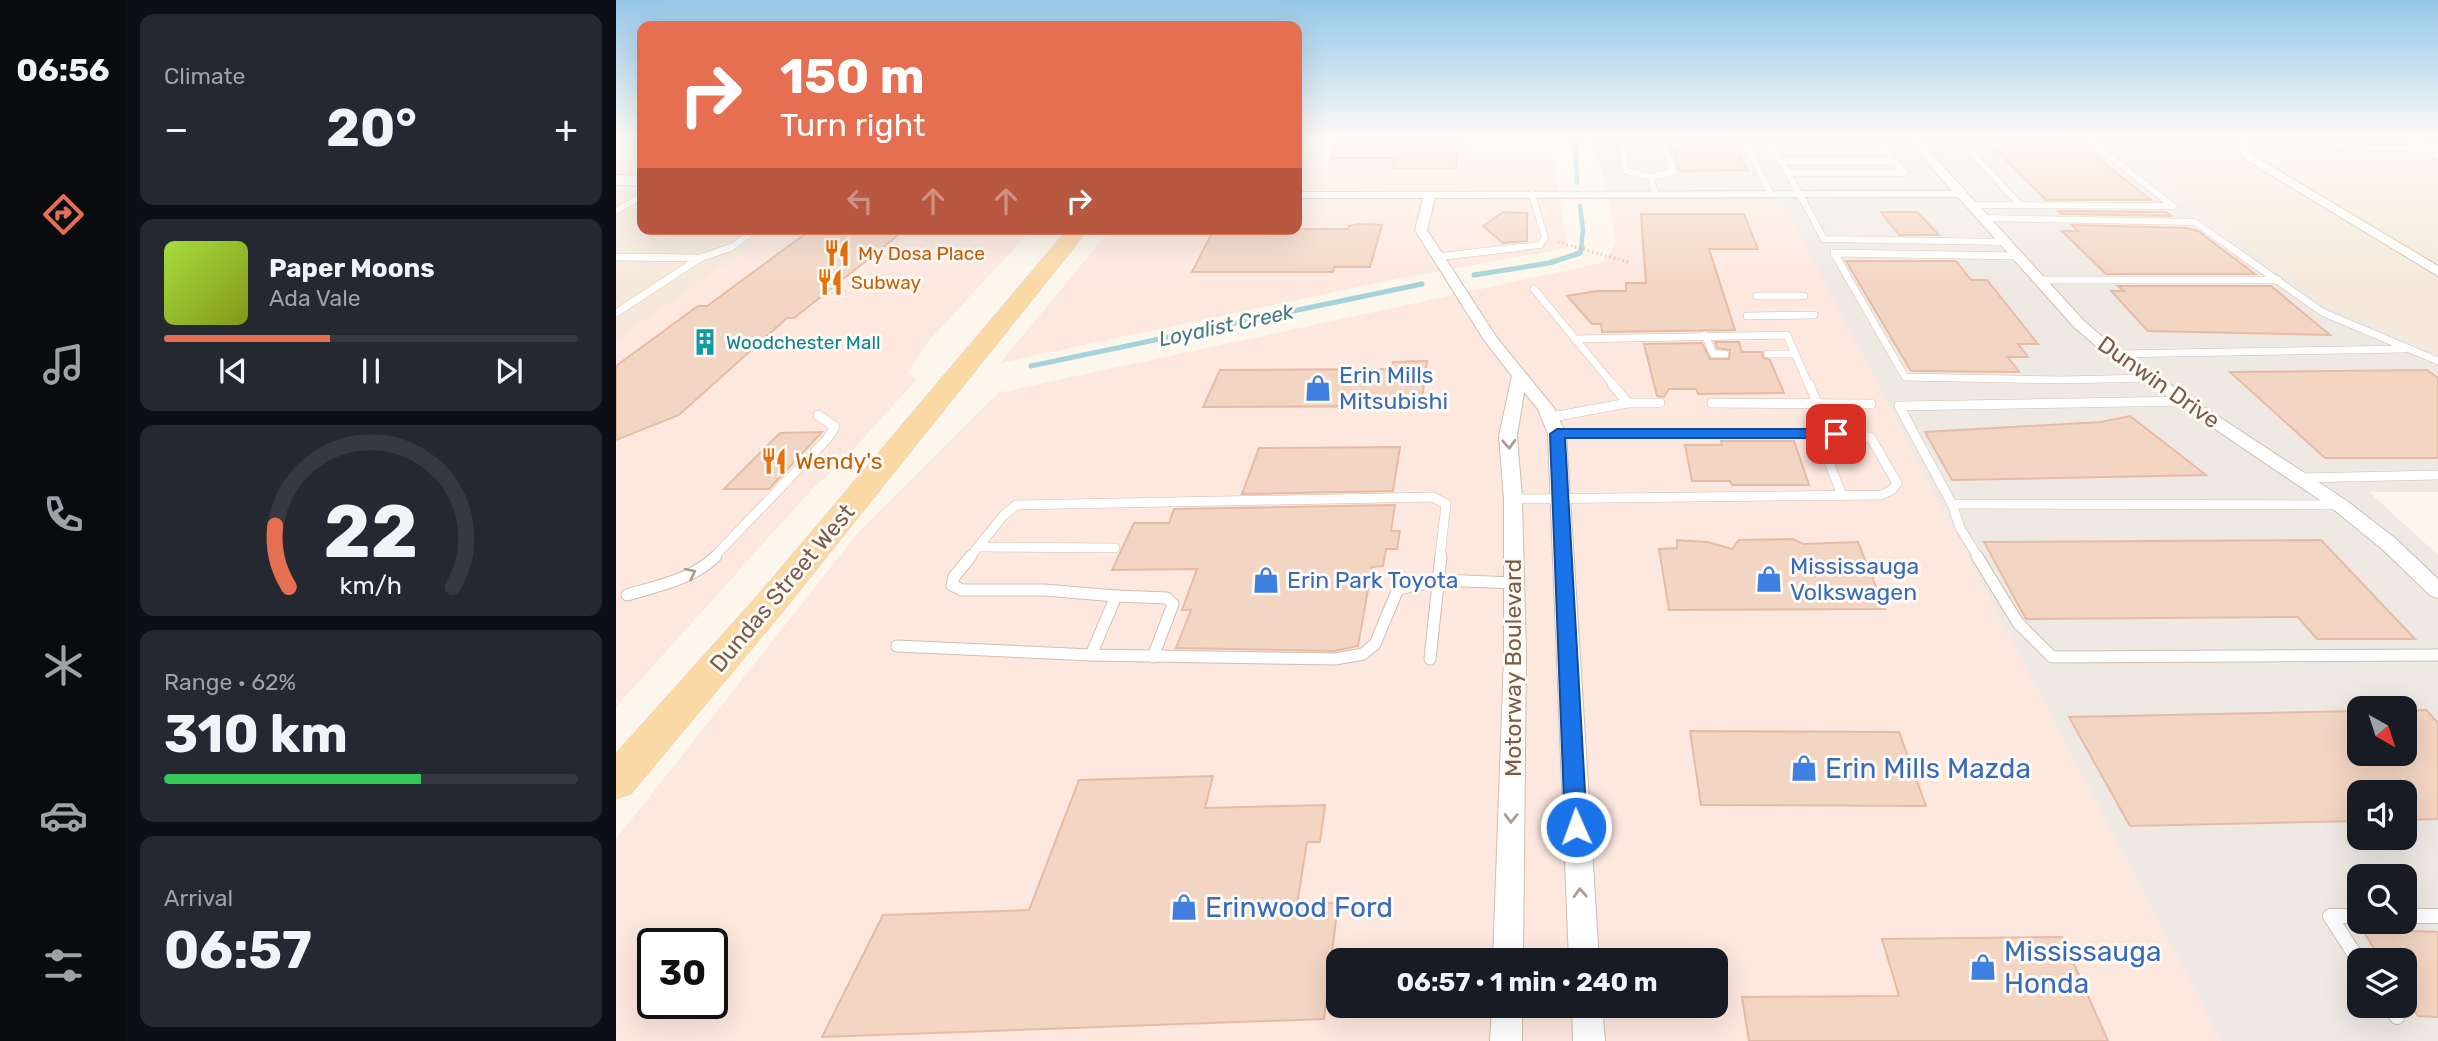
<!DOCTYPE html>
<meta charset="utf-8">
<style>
:root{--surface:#171b24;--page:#242831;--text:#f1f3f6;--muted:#9ea1a6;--line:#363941;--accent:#e76f51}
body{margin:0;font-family:Rubik,sans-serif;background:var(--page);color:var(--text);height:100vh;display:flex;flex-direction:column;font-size:26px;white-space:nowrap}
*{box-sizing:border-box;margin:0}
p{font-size:23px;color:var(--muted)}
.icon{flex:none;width:38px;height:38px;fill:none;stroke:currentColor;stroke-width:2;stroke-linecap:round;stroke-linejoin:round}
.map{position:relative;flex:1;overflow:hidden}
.sheet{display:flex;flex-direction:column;gap:14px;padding:14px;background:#0d0f14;width:490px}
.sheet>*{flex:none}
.banner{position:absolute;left:21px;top:21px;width:665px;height:214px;border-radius:14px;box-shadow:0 7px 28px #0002;background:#e76f51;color:#fff;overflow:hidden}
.needle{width:46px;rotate:141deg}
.controls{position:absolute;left:1731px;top:696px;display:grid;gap:14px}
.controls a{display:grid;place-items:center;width:70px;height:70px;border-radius:14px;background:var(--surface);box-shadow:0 7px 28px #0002;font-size:35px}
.speed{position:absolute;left:21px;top:928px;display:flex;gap:14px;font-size:35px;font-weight:700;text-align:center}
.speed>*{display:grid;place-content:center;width:91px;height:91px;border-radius:50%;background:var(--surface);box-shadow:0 7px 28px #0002;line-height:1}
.speed .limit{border:4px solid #111;border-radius:10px;background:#fff;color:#111}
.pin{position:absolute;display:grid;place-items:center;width:60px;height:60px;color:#fff;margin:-30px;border-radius:14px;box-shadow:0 4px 10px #0006}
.me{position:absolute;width:77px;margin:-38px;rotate:358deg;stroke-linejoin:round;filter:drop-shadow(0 0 5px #0008)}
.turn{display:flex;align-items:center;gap:24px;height:147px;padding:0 28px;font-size:32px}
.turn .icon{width:91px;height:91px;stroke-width:2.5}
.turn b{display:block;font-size:49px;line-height:60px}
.lanes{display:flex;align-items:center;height:66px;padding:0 28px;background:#0003;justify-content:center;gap:35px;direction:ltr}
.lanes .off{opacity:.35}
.big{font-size:52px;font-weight:700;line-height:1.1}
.sheet .widget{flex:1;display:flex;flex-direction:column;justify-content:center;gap:10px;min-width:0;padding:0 24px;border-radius:14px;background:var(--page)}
.sheet .dial{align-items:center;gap:0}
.dial svg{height:182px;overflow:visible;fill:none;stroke:var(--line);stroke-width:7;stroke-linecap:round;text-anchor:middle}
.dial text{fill:var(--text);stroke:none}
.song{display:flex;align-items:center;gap:21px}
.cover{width:84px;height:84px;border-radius:10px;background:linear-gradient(135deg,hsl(80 70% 55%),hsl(70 70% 35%))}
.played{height:7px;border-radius:4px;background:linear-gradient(90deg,var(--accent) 40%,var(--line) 40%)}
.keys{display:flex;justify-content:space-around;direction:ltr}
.heat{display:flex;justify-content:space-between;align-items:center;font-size:38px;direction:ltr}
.charge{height:10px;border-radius:5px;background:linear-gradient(90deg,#34c759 62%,var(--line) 0)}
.trip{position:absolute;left:710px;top:948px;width:402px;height:70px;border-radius:14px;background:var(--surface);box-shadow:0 7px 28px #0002;font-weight:700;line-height:70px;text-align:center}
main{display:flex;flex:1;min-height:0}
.tab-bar{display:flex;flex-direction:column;width:126px;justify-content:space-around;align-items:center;background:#090b0e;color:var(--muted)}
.tab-bar .icon{width:49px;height:49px}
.tab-bar .selected{color:var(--accent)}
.tab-bar b{font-size:32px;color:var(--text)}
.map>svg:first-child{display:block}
.residential{fill:#f5e8da}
.commercial{fill:#fde8e0;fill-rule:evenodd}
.industrial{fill:#efe9e4;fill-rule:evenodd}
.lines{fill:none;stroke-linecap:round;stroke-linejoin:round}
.stream-far1{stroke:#a5d3da;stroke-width:4.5}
.stream{stroke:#a5d3da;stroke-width:5}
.building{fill:#f3d5c3;stroke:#e6bba3;stroke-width:2}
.lane-far4-casing{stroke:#d1beb0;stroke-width:7}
.lane-far3-casing{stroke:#d1beb0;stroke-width:8}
.lane-far2-casing{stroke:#d1beb0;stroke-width:10}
.lane-far1-casing{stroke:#d1beb0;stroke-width:13}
.lane-casing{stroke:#d1beb0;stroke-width:16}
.street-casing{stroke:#d1beb0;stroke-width:2}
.secondary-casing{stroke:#d6c0b0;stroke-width:2}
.primary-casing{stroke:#dad1cd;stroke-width:1}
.path-far1{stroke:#d9b8a5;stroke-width:2.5;stroke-dasharray:1 3.5;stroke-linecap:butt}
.path{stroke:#d9b8a5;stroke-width:3.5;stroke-dasharray:1 3.5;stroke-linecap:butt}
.lane-far4{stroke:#fff;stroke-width:6}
.lane-far3{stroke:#fff;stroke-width:7}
.lane-far2{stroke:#fff;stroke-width:9}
.lane-far1{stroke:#fff;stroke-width:11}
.lane{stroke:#fff;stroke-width:14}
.street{fill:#fff;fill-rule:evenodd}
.secondary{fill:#fff;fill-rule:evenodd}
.primary{fill:#fbd9a5;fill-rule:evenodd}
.oneway{stroke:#af9d94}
.route{fill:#1a73e8;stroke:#114b97;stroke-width:2}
.labels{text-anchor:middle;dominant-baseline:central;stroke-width:6;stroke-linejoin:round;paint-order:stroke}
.far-food-label{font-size:19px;fill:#c56008;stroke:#fffaf3;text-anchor:start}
.far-culture-label{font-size:19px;fill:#0d838f;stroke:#fffaf3;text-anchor:start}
.far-water-label{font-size:21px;font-style:italic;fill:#437c86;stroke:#fffaf3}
.shop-label{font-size:23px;fill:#366cbe;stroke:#fffaf3;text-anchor:start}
.street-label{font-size:23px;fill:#7a5c4d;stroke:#fffaf3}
.food-label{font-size:23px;fill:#c56008;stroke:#fffaf3;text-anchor:start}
.near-shop-label{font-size:28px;fill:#366cbe;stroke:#fffaf3;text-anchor:start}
</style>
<main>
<nav class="tab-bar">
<b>06:56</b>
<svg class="icon selected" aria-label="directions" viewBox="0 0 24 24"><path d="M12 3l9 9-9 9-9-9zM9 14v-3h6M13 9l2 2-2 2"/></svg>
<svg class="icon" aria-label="music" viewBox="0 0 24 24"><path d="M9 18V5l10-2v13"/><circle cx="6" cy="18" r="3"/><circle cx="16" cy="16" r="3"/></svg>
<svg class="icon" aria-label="phone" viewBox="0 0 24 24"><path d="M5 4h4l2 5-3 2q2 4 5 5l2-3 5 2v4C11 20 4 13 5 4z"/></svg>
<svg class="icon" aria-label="climate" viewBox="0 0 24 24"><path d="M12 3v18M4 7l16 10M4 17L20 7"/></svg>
<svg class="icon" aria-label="car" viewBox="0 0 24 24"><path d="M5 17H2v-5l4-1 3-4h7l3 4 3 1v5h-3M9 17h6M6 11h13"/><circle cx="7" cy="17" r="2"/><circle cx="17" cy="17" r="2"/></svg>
<svg class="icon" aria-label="filters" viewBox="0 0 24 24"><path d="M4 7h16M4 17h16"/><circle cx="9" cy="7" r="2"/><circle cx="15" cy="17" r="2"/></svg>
</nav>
<section class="sheet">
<div class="widget"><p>Climate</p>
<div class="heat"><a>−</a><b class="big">20°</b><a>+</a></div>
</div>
<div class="widget">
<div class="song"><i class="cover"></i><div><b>Paper Moons</b><p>Ada Vale</p></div></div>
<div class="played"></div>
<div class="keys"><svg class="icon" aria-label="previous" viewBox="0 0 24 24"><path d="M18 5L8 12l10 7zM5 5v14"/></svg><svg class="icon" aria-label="pause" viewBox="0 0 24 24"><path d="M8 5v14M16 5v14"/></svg><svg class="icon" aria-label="next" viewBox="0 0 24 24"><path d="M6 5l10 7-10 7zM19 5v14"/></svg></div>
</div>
<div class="widget dial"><svg viewBox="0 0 100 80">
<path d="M14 69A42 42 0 1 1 86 69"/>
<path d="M14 69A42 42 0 0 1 8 42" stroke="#e76f51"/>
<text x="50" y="56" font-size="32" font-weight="700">22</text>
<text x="50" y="72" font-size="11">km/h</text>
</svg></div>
<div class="widget"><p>Range · 62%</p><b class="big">310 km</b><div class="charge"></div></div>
<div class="widget"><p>Arrival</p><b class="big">06:57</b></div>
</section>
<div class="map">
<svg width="1822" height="1041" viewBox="0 0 1822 1041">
<rect width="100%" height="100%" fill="#fdf6ec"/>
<g class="residential">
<rect x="0" y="138" width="26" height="36"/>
<polygon points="1496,138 1822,138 1822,353 1704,302"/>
<polygon points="0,190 26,191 26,229 159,229 0,341"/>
</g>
<g class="commercial">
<polygon points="681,138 934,138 952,248 775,280 384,363 495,229 681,229"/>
<path d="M992,200H1166L1605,1041H0V839L241,534L382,393L985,263L996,251L1000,240ZM37,943H96V1003H37ZM723,961H1101V1006H723Z"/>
<polygon points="159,229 416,229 310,344 292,373 301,379 225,463 199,486 0,707 0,341"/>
</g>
<path class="industrial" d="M981,138H1496L1704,302L1822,353V492H1753L1822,555V1041H1605L1166,201L992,200L981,155ZM1743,709H1788V754H1743ZM1743,793H1788V838H1743ZM1743,877H1788V922H1743ZM1743,961H1788V1006H1743Z"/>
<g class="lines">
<g class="stream-far1">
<polyline points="959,138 961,183"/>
<polyline points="964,206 967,230 965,249"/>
</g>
<g class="stream">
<polyline points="858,275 933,263 964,253 966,247"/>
<polyline points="415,366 806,284"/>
</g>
</g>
<g class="building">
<polygon points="723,138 843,138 840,169 776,169 779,158 715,158"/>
<polygon points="1052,138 1115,138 1132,170 1064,171"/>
<polygon points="1368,138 1456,138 1535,200 1430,200"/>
<polygon points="1442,211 1550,212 1555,216 1445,214"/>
<polygon points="887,212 911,213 911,241 887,243 867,226"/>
<polygon points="1265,212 1301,212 1323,235 1283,235"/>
<polygon points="1025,214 1128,214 1142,249 1093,249 1119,330 986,332 985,324 976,324 951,296 981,291 1010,291 1010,283 1030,283"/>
<polygon points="743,224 766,225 754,267 718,267 717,272 576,272 598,229 732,229 733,226"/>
<polygon points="1456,225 1570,228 1582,231 1639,274 1490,274 1446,231 1462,231"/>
<polygon points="196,229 290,229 178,318 171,318 63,415 0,440 0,366 82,306 91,306"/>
<polygon points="1230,261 1340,261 1355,280 1371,280 1422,344 1402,344 1412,357 1392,357 1403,372 1295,371"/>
<polygon points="1502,286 1655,286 1714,335 1532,331 1495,291 1508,291"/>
<polygon points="1099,342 1123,342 1126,352 1146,352 1147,358 1154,360 1168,393 1082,394 1080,389 1053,389 1048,397 1041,396 1028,344 1086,343 1094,359 1113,359 1114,350 1101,348"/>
<polygon points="811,361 805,406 587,407 604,370 775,369 777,362"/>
<polygon points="1811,370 1822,378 1822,458 1709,458 1614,372"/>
<polygon points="1514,416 1590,475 1336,480 1309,432 1485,422"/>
<polygon points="206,432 153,489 108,489 164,433"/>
<polygon points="1105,441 1178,441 1193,485 1116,485 1114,481 1076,481 1069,445 1106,445"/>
<polygon points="784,447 777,491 626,494 643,448"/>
<polygon points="779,505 775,531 784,531 781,549 770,549 767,566 756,567 742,646 718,651 560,648 575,610 566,610 581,569 496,570 518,523 553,523 558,509"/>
<polygon points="1177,539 1187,544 1242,542 1269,609 1053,610 1043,549 1061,548 1061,540 1092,542 1116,549 1123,540"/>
<polygon points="1705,540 1799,639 1701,639 1682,617 1410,619 1368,542"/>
<polygon points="1810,710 1822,723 1822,819 1788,820 1788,793 1743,793 1743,821 1514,826 1453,717 1743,711 1743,754 1788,754 1788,711"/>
<polygon points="1074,731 1283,732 1310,806 1085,805"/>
<polygon points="597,776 589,808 709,805 704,842 691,842 681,904 722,903 708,1019 206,1037 267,915 413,910 463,780"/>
<polygon points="1746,929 1822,932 1822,1017 1802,1016 1788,996 1788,961 1766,961"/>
<polygon points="1446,937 1492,1041 1133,1041 1126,997 1283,996 1266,939"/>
</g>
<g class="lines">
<defs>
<g id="lane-far4">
<polyline points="1005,138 1010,171 1035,177 1057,172 1046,138"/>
<polyline points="1127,138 1154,193"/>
<polyline points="1152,138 1165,161"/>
<polyline points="1259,138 1288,173 1172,173 1165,161 1278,161"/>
<polyline points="1342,138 1404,205"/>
<polyline points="1172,173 1208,239 1389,242"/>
<polyline points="1035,177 1039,193"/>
<polyline points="1355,205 1557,206 1471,138"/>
<polyline points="0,211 26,196"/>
<polyline points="1368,218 1579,222 1617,249"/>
<polyline points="113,249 141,229"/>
<polyline points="892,249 924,245 929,238 916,194"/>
</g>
<g id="lane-far3">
<polyline points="1614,247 1706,312 1822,361"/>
<polyline points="1402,256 1218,253 1289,377 1446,380 1532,378"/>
<polyline points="0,257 84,258 0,313"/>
<polyline points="821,257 907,247"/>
<polyline points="84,258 116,247"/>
<polyline points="1424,280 1662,280"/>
<polyline points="918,289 998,386"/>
<polyline points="1141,296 1188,296"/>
<polyline points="1131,316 1198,315"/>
<polyline points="1089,335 1097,354 1109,354"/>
<polyline points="958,339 1171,335 1193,386"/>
<polyline points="1152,354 1178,354"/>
<polyline points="1498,354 1788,349"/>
</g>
<g id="lane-far2">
<polyline points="996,384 1012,403 1044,403"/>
<polyline points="1193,384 1201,403"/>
<polyline points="1569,401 1283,406 1336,504 1724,505"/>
<polyline points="1096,403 1255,404"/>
<polyline points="936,417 1012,403"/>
<polyline points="1202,434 1226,495"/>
<polyline points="1686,478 1822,475"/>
<polyline points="897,499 1265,495 1276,490 1281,483 1255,438 1238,434 941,434"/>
<polyline points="1336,504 1344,528 1362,557"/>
<polyline points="362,547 499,548"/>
<polyline points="98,557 211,439 219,427 202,415"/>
<polyline points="354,557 387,516 400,505 817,497 830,504 824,557"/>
</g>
<g id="lane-far1">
<polyline points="355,556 338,577 336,585 346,590 428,590 500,596 475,655"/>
<polyline points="1361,556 1402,623 1436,657 1822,655"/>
<path d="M11,595C41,586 78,579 100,556"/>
<polyline points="500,596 551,598 557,604 537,657"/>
<polyline points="281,646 475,655 719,659 747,654 759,644 782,589 825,580 898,583"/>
<polyline points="814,659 825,556"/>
</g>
<g id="lane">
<polyline points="1743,916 1714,916 1743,961"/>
<polyline points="1788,916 1822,916"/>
<polyline points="1773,1006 1781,1017"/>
</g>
<g id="street">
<polygon points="1290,138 1301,138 1468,321 1503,351 1731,501 1780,539 1822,579 1822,598 1815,596 1766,549 1717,509 1493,357 1458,327 1342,197 819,198 811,230 881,338 938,408 950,434 983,961 953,961 932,434 922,409 908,392 901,436 906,499 910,656 907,961 877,961 888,656 888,499 883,436 896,376 868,340 799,230 807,198 681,198 681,192 1336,191"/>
<polygon points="1624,140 1812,147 1812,151 1808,152 1632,145 1631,148 1640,157 1822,266 1822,276 1632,161 1621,149"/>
<polygon points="876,1006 906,1006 906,1041 874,1041"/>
<polygon points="956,1006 986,1006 989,1041 957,1041"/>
</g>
<g id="secondary">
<polygon points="1781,138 1801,138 1822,149 1822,160"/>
<polygon points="0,175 26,176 26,186 0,185"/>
</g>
<polygon id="primary" points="452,229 473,229 165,614 15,794 0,799 0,753 141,596"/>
</defs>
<use href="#lane-far4" class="lane-far4-casing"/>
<use href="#lane-far3" class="lane-far3-casing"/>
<use href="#lane-far2" class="lane-far2-casing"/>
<use href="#lane-far1" class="lane-far1-casing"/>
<use href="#lane" class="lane-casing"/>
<use href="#street" class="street-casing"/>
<use href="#secondary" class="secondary-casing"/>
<use href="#primary" class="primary-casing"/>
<g class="path-far1">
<polyline points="23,227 26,225"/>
<polyline points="942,242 966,249"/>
</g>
<polyline class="path" points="959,247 1012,262"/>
<use href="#lane-far4" class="lane-far4"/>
<use href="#lane-far3" class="lane-far3"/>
<use href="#lane-far2" class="lane-far2"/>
<use href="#lane-far1" class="lane-far1"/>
<use href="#lane" class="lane"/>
<use href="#street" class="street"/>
<use href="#secondary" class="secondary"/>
<use href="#primary" class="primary"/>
</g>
<defs><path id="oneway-chevron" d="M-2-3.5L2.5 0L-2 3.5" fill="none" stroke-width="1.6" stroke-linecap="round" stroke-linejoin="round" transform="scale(1.75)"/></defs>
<g class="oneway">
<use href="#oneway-chevron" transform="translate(893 444) rotate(87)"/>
<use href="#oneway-chevron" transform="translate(75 573) rotate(-27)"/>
<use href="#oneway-chevron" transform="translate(895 818) rotate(91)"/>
<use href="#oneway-chevron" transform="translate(964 893) rotate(-93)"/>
</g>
<linearGradient id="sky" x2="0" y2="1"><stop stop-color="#97c7e8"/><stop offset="0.49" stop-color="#fefbf6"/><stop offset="1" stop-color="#fefbf6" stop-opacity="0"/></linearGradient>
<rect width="1822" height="284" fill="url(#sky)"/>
<polygon class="route" points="941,429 1220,429 1227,434 1220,438 949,438 971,827 968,833 960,836 952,833 949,827 934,434"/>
<defs>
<symbol id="restaurant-bare" viewBox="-9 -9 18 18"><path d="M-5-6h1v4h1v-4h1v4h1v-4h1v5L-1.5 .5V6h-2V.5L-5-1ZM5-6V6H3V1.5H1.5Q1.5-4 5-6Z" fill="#e8710a" stroke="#fffaf3" stroke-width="2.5" paint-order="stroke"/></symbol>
<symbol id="building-bare" viewBox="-9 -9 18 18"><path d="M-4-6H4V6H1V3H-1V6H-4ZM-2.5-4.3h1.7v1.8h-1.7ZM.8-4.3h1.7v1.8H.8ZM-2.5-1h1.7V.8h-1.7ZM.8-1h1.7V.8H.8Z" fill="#0f9aa8" stroke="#fffaf3" stroke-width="2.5" paint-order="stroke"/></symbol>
<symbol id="shop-bare" viewBox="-9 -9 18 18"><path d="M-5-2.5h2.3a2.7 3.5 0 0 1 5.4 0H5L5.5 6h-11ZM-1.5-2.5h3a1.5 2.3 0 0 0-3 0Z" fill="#3f7fe0" stroke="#fffaf3" stroke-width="2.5" paint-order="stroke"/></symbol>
</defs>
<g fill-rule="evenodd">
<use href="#restaurant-bare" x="202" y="234" width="38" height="38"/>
<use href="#restaurant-bare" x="195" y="263" width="38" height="38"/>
<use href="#building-bare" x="70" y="323" width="38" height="38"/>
<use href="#shop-bare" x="683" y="369" width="38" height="38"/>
<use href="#restaurant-bare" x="139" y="442" width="38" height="38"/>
<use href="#shop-bare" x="1134" y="560" width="38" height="38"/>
<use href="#shop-bare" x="631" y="561" width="38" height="38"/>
<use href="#shop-bare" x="1169" y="749" width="38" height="38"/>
<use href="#shop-bare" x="549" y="888" width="38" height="38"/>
<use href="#shop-bare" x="1348" y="948" width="38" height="38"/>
</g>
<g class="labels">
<g class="far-food-label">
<text x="242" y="253">My Dosa Place</text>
<text x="235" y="282">Subway</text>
</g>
<g class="far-culture-label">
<text x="110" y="342">Woodchester Mall</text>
</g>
<g class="far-water-label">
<text transform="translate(610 325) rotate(-12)">Loyalist Creek</text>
</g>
<g class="shop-label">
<text x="723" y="375">Erin Mills<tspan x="723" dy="26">Mitsubishi</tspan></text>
<text x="1174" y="566">Mississauga<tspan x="1174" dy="26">Volkswagen</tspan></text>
<text x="671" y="580">Erin Park Toyota</text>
</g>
<g class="street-label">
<text transform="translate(1543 382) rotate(35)">Dunwin Drive</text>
<text transform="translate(166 588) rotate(-50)">Dundas Street West</text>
<text transform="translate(897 668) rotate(-90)">Motorway Boulevard</text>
</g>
<g class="food-label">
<text x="179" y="461">Wendy's</text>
</g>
<g class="near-shop-label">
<text x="1209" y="768">Erin Mills Mazda</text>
<text x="589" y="907">Erinwood Ford</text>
<text x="1388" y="951">Mississauga<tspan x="1388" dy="32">Honda</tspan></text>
</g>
</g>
</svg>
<div class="controls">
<a><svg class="needle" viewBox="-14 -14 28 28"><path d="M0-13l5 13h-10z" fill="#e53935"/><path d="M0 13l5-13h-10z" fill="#9ea1a6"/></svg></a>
<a><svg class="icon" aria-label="sound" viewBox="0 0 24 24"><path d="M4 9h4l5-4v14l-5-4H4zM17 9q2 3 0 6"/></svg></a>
<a><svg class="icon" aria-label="search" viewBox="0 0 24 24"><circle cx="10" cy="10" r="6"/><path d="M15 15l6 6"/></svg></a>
<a><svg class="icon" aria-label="layers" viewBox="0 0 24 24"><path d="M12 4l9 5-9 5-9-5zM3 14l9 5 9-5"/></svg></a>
</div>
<div class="speed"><div class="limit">30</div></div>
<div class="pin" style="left:1220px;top:434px;background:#d93025"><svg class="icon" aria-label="arrive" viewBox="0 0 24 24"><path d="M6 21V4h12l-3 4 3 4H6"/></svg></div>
<svg class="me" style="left:960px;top:827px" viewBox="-20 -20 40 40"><circle r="17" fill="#1a73e8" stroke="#fff" stroke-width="3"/><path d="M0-11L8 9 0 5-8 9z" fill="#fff"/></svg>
<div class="trip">06:57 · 1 min · 240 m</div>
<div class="banner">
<div class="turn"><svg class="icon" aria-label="right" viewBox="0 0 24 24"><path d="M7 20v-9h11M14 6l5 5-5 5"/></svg><div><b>150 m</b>Turn right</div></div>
<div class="lanes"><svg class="icon off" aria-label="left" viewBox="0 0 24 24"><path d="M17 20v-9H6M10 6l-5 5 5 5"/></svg><svg class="icon off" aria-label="ahead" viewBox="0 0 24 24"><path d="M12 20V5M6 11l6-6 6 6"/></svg><svg class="icon off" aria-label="ahead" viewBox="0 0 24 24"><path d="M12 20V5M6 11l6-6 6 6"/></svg><svg class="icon" aria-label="right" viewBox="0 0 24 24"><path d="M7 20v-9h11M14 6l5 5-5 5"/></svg></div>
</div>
</div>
</main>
